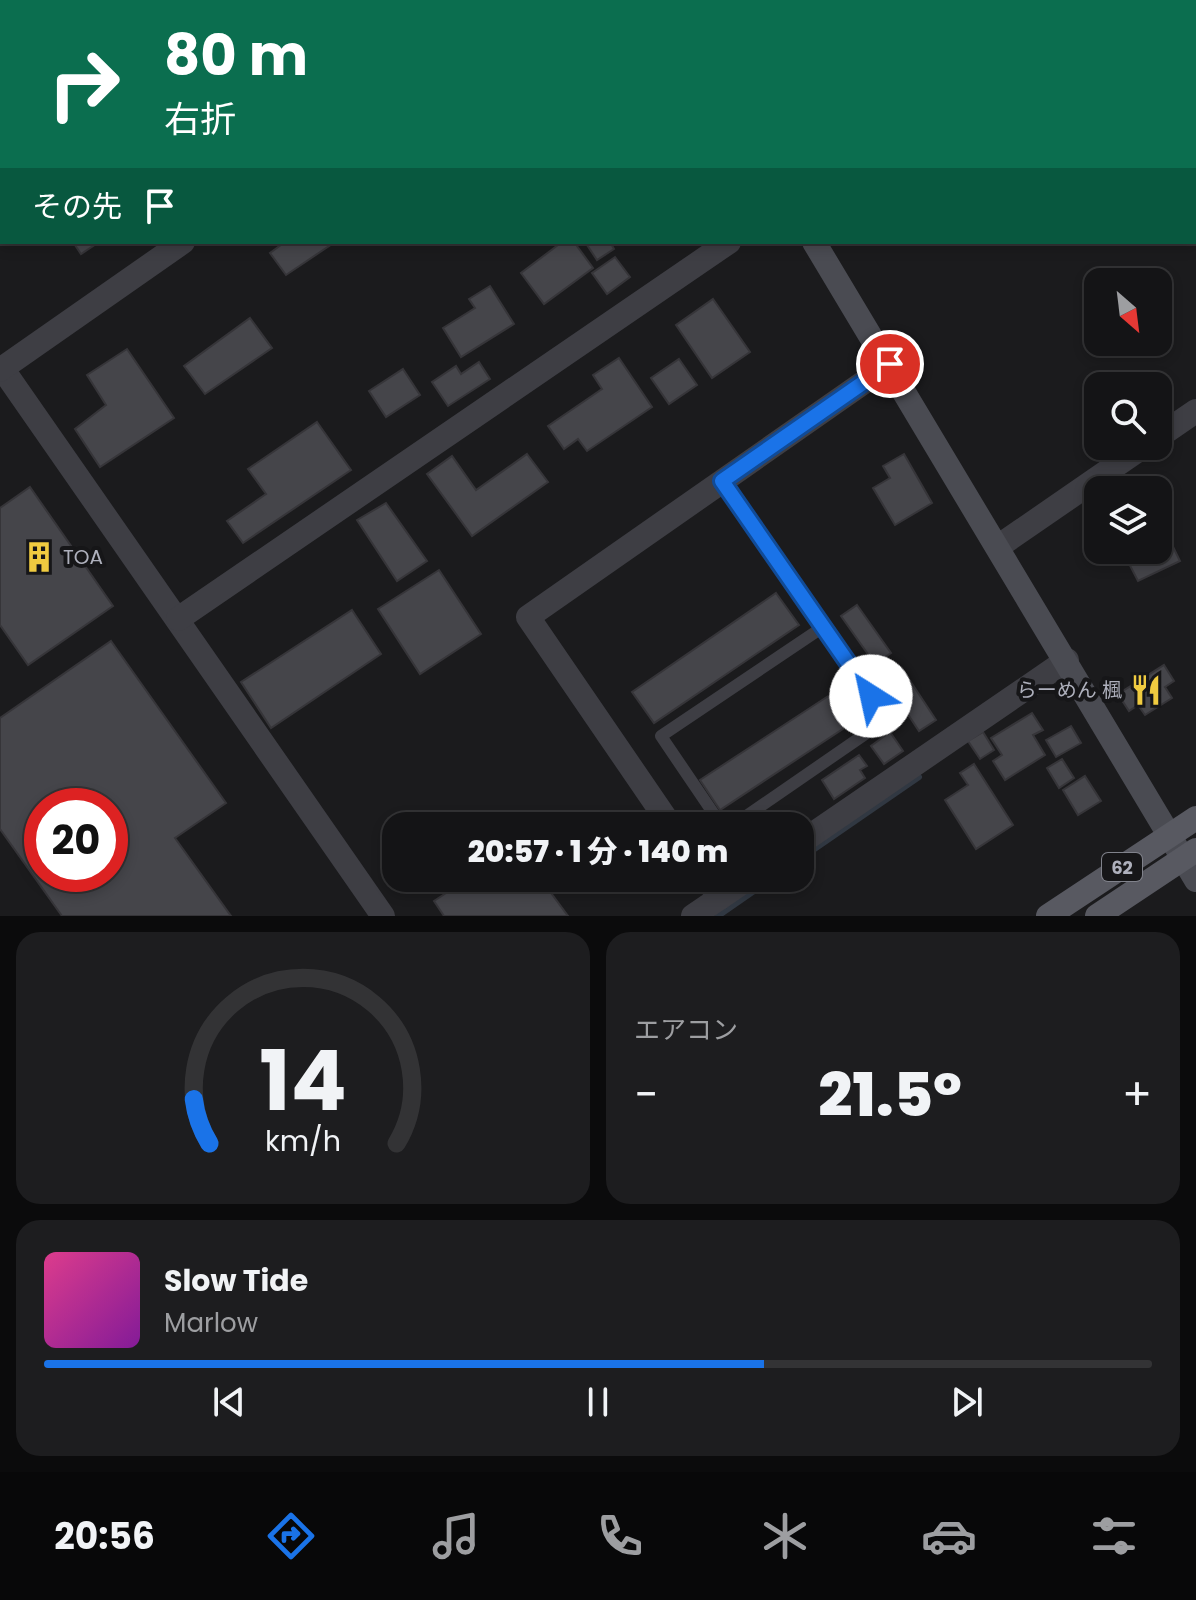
<!DOCTYPE html>
<html lang="ja">
<meta charset="utf-8">
<style>
:root{--surface:#141416;--page:#1d1d1f;--text:#f1f3f6;--muted:#9d9ea1;--line:#333335;--accent:#1a73e8}
body{margin:0;font-family:Poppins,"Noto Sans JP",sans-serif;background:var(--page);color:var(--text);height:100vh;display:flex;flex-direction:column;font-size:30px;white-space:nowrap}
*{box-sizing:border-box;margin:0}
p{font-size:26px;color:var(--muted)}
.icon{flex:none;width:44px;height:44px;fill:none;stroke:currentColor;stroke-width:2;stroke-linecap:round;stroke-linejoin:round}
.map{position:relative;height:916px;overflow:hidden}
.panel{display:flex;flex-direction:column;gap:16px;padding:16px;background:#0b0b0c;flex:1}
.panel>*{flex:none}
.top-card{position:absolute;left:0px;top:0px;width:1196px;height:244px;box-shadow:0 4px 12px #0003,0 0 0 2px var(--line);background:#0b6e4f;color:#fff;overflow:hidden}
.needle{width:52px;rotate:152deg}
.tools{position:absolute;left:1084px;top:268px;display:grid;gap:16px}
.tools a{display:grid;place-items:center;width:88px;height:88px;border-radius:16px;background:var(--surface);box-shadow:0 4px 12px #0003,0 0 0 2px var(--line);font-size:40px}
.speed{position:absolute;left:24px;top:788px;display:flex;gap:16px;font-size:40px;font-weight:700;text-align:center}
.speed>*{display:grid;place-content:center;width:104px;height:104px;border-radius:50%;background:var(--surface);box-shadow:0 4px 12px #0003,0 0 0 2px var(--line);line-height:1}
.speed .limit{border:12px solid #d22;background:#fff;color:#111}
.pin{position:absolute;display:grid;place-items:center;width:68px;height:68px;color:#fff;margin:-34px;border:4px solid #fff;border-radius:50%;box-shadow:0 2px 8px #0007}
.me{position:absolute;width:88px;margin:-44px;rotate:325deg;stroke-linejoin:round;filter:drop-shadow(0 0 6px #0008)}
.turn{display:flex;align-items:center;gap:28px;height:168px;padding:0 32px;font-size:36px}
.turn .icon{width:104px;height:104px;stroke-width:2.5}
.turn b{display:block;font-size:56px;line-height:68px}
.then{display:flex;align-items:center;height:76px;padding:0 32px;background:#0003;gap:16px;font-size:30px}
.big{font-size:60px;font-weight:800;line-height:1.1}
.panel .widget{flex:1;display:flex;flex-direction:column;justify-content:center;gap:12px;min-width:0;padding:0 28px;border-radius:24px;background:var(--page)}
.panel .dial{align-items:center;gap:0}
.dial svg{height:208px;overflow:visible;fill:none;stroke:var(--line);stroke-width:7;stroke-linecap:round;text-anchor:middle}
.dial text{fill:var(--text);stroke:none}
.song{display:flex;align-items:center;gap:24px}
.cover{width:96px;height:96px;border-radius:12px;background:linear-gradient(135deg,hsl(330 70% 55%),hsl(290 70% 35%))}
.played{height:8px;border-radius:4px;background:linear-gradient(90deg,var(--accent) 65%,var(--line) 65%)}
.keys{display:flex;justify-content:space-around;direction:ltr}
.heat{display:flex;justify-content:space-between;align-items:center;font-size:44px;direction:ltr}
.panel .tiles{flex:1;display:grid;gap:16px;grid-template-columns:1fr 1fr}
.widget:last-child{grid-column:span 2}
.trip{position:absolute;left:382px;top:812px;width:432px;height:80px;border-radius:24px;background:var(--surface);box-shadow:0 4px 12px #0003,0 0 0 2px var(--line);font-weight:800;line-height:80px;text-align:center}
.dock{display:flex;height:128px;justify-content:space-around;align-items:center;background:#080809;color:var(--muted)}
.dock .icon{width:56px;height:56px}
.dock .current{color:var(--accent)}
.dock b{font-size:36px;color:var(--text)}
.map>svg:first-child{display:block}
.lines{fill:none;stroke-linecap:round;stroke-linejoin:round}
.stream{stroke:#313842;stroke-width:6}
.building{fill:#45454a;stroke:#363539;stroke-width:2;fill-rule:evenodd}
.lane{stroke:#3e3e44;stroke-width:12}
.street{stroke:#3e3e44;stroke-width:24}
.secondary{stroke:#4a4b52;stroke-width:24}
.primary{stroke:#585961;stroke-width:24}
.route-casing{stroke:#114b97;stroke-width:20}
.route{stroke:#1a73e8;stroke-width:14}
.labels{text-anchor:middle;dominant-baseline:central;stroke-width:8;stroke-linejoin:round;paint-order:stroke}
.shield{fill:#161618;stroke:#80828b;stroke-width:2}
.shield-label{font-size:18px;font-weight:bold;fill:#aeb0bc}
.poi-label{font-size:20px;fill:#aeb0bc;stroke:#161618;text-anchor:start}
</style>
<div class="map">
<svg width="1196" height="916" viewBox="0 0 1196 916">
<rect width="100%" height="100%" fill="#1b1b1d"/>
<g class="lines">
<g class="stream">
<polyline points="800,859 919,777"/>
<polyline points="718,916 773,878"/>
</g>
</g>
<g class="building">
<polygon points="276,0 379,0 380,2 278,2"/>
<polygon points="73,242 99,242 81,254"/>
<polygon points="285,242 335,242 286,275 270,253"/>
<polygon points="562,242 574,242 593,268 544,304 521,273"/>
<polygon points="585,242 610,242 614,249 597,260"/>
<polygon points="615,257 630,277 607,294 592,273"/>
<polygon points="490,286 514,324 461,357 443,328 475,308 469,299"/>
<polygon points="713,299 750,352 712,378 676,325"/>
<polygon points="250,318 272,348 205,394 184,366"/>
<polygon points="127,349 174,418 100,467 75,429 106,405 87,375"/>
<polygon points="619,358 652,407 587,451 578,439 564,449 548,426 602,389 593,375"/>
<polygon points="679,359 697,385 669,404 651,378"/>
<polygon points="479,362 490,379 448,406 432,382 456,366 461,374"/>
<polygon points="403,369 420,395 386,417 369,391"/>
<polygon points="317,422 351,470 243,543 227,521 266,494 248,469"/>
<polygon points="527,454 548,482 472,536 427,474 452,456 476,490"/>
<polygon points="904,454 932,503 895,525 873,488 890,478 883,466"/>
<polygon points="30,487 113,606 28,665 0,625 0,508"/>
<polygon points="386,503 427,561 397,581 357,520"/>
<polygon points="1158,516 1180,561 1138,581 1122,550 1158,550"/>
<polygon points="439,570 481,634 420,674 378,609"/>
<polygon points="776,593 799,625 654,723 632,692"/>
<polygon points="857,605 891,653 875,664 841,616"/>
<polygon points="352,610 381,654 271,728 241,682"/>
<path d="M111,641L226,803L175,838L231,916H62L0,829V718ZM42,806H110V874H42Z"/>
<polygon points="1164,665 1174,681 1165,687 1172,698 1145,715 1138,705 1129,711 1118,694"/>
<polygon points="903,670 936,720 919,731 886,681"/>
<polygon points="839,689 861,717 720,810 700,780"/>
<polygon points="1032,713 1043,730 1033,735 1045,755 1005,780 993,761 1002,755 991,738"/>
<polygon points="1071,726 1081,743 1056,757 1046,740"/>
<polygon points="890,732 903,751 884,764 871,746"/>
<polygon points="983,732 994,750 980,759 968,741"/>
<polygon points="859,755 867,766 860,770 865,778 834,799 822,780"/>
<polygon points="1062,759 1074,778 1059,788 1047,768"/>
<polygon points="974,764 1013,825 976,849 945,800 968,785 960,773"/>
<polygon points="1085,776 1101,801 1078,815 1063,790"/>
<polygon points="469,878 540,878 568,916 444,916 434,901"/>
</g>
<g class="lines">
<g class="lane">
<polyline points="722,481 887,719 732,826"/>
<polyline points="722,826 661,736 823,627"/>
</g>
<g class="street">
<polyline points="940,0 941,2"/>
<polyline points="525,2 528,0"/>
<polyline points="1146,2 1149,0"/>
<polyline points="2,368 383,916"/>
<polyline points="0,370 183,242"/>
<polyline points="1158,437 1196,411"/>
<polyline points="999,546 1144,446"/>
<polyline points="178,619 729,242"/>
<polyline points="671,826 528,617 890,364"/>
<polyline points="800,843 1067,660"/>
<polyline points="706,878 720,898"/>
<polyline points="693,916 749,878"/>
</g>
<g class="secondary">
<polyline points="665,0 666,2"/>
<polyline points="814,242 1196,880"/>
</g>
<g class="primary">
<polyline points="1048,916 1196,818"/>
<polyline points="1097,916 1196,850"/>
</g>
</g>
<g class="lines">
<defs>
<polyline id="route" points="871,696 722,481 890,364"/>
</defs>
<use href="#route" class="route-casing"/>
<use href="#route" class="route"/>
</g>
<defs>
<symbol id="building-bare" viewBox="-9 -9 18 18"><path d="M-4-6H4V6H1V3H-1V6H-4ZM-2.5-4.3h1.7v1.8h-1.7ZM.8-4.3h1.7v1.8H.8ZM-2.5-1h1.7V.8h-1.7ZM.8-1h1.7V.8H.8Z" fill="#f0cb40" stroke="#161618" stroke-width="2.5" paint-order="stroke"/></symbol>
<symbol id="restaurant-bare" viewBox="-9 -9 18 18"><path d="M-5-6h1v4h1v-4h1v4h1v-4h1v5L-1.5 .5V6h-2V.5L-5-1ZM5-6V6H3V1.5H1.5Q1.5-4 5-6Z" fill="#f0cb40" stroke="#161618" stroke-width="2.5" paint-order="stroke"/></symbol>
</defs>
<g fill-rule="evenodd">
<use href="#building-bare" x="17" y="535" width="44" height="44"/>
<use href="#restaurant-bare" x="1124" y="668" width="44" height="44"/>
</g>
<g class="labels">
<rect class="shield" x="1102" y="853" width="40" height="28" rx="6"/>
<g class="shield-label">
<text x="1122" y="867">62</text>
</g>
<g class="poi-label">
<text x="63" y="557">TOA</text>
<text x="1122" y="690" text-anchor="end">らーめん 楓</text>
</g>
</g>
</svg>
<div class="tools">
<a><svg class="needle" viewBox="-14 -14 28 28"><path d="M0-13l5 13h-10z" fill="#e53935"/><path d="M0 13l5-13h-10z" fill="#9d9ea1"/></svg></a>
<a><svg class="icon" aria-label="search" viewBox="0 0 24 24"><circle cx="10" cy="10" r="6"/><path d="M15 15l6 6"/></svg></a>
<a><svg class="icon" aria-label="layers" viewBox="0 0 24 24"><path d="M12 4l9 5-9 5-9-5zM3 14l9 5 9-5"/></svg></a>
</div>
<div class="speed"><div class="limit">20</div></div>
<div class="pin" style="left:890px;top:364px;background:#d93025"><svg class="icon" aria-label="arrive" viewBox="0 0 24 24"><path d="M6 21V4h12l-3 4 3 4H6"/></svg></div>
<svg class="me" style="left:871px;top:696px" viewBox="-20 -20 40 40"><circle r="19" fill="#fff"/><path d="M0-13L10 11 0 6-10 11z" fill="#1a73e8"/></svg>
<div class="trip">20:57 · 1 分 · 140 m</div>
<div class="top-card">
<div class="turn"><svg class="icon" aria-label="right" viewBox="0 0 24 24"><path d="M7 20v-9h11M14 6l5 5-5 5"/></svg><div><b>80 m</b>右折</div></div>
<div class="then">その先<svg class="icon" aria-label="arrive" viewBox="0 0 24 24"><path d="M6 21V4h12l-3 4 3 4H6"/></svg></div>
</div>
</div>
<section class="panel">
<div class="tiles">
<div class="widget dial"><svg viewBox="0 0 100 80">
<path d="M14 69A42 42 0 1 1 86 69"/>
<path d="M14 69A42 42 0 0 1 8 52" stroke="#1a73e8"/>
<text x="50" y="56" font-size="32" font-weight="700">14</text>
<text x="50" y="72" font-size="11">km/h</text>
</svg></div>
<div class="widget"><p>エアコン</p>
<div class="heat"><a>−</a><b class="big">21.5°</b><a>+</a></div>
</div>
<div class="widget">
<div class="song"><i class="cover"></i><div><b>Slow Tide</b><p>Marlow</p></div></div>
<div class="played"></div>
<div class="keys"><svg class="icon" aria-label="previous" viewBox="0 0 24 24"><path d="M18 5L8 12l10 7zM5 5v14"/></svg><svg class="icon" aria-label="pause" viewBox="0 0 24 24"><path d="M8 5v14M16 5v14"/></svg><svg class="icon" aria-label="next" viewBox="0 0 24 24"><path d="M6 5l10 7-10 7zM19 5v14"/></svg></div>
</div>
</div>
</section>
<nav class="dock">
<b>20:56</b>
<svg class="icon current" aria-label="directions" viewBox="0 0 24 24"><path d="M12 3l9 9-9 9-9-9zM9 14v-3h6M13 9l2 2-2 2"/></svg>
<svg class="icon" aria-label="music" viewBox="0 0 24 24"><path d="M9 18V5l10-2v13"/><circle cx="6" cy="18" r="3"/><circle cx="16" cy="16" r="3"/></svg>
<svg class="icon" aria-label="phone" viewBox="0 0 24 24"><path d="M5 4h4l2 5-3 2q2 4 5 5l2-3 5 2v4C11 20 4 13 5 4z"/></svg>
<svg class="icon" aria-label="climate" viewBox="0 0 24 24"><path d="M12 3v18M4 7l16 10M4 17L20 7"/></svg>
<svg class="icon" aria-label="car" viewBox="0 0 24 24"><path d="M5 17H2v-5l4-1 3-4h7l3 4 3 1v5h-3M9 17h6M6 11h13"/><circle cx="7" cy="17" r="2"/><circle cx="17" cy="17" r="2"/></svg>
<svg class="icon" aria-label="filters" viewBox="0 0 24 24"><path d="M4 7h16M4 17h16"/><circle cx="9" cy="7" r="2"/><circle cx="15" cy="17" r="2"/></svg>
</nav>
